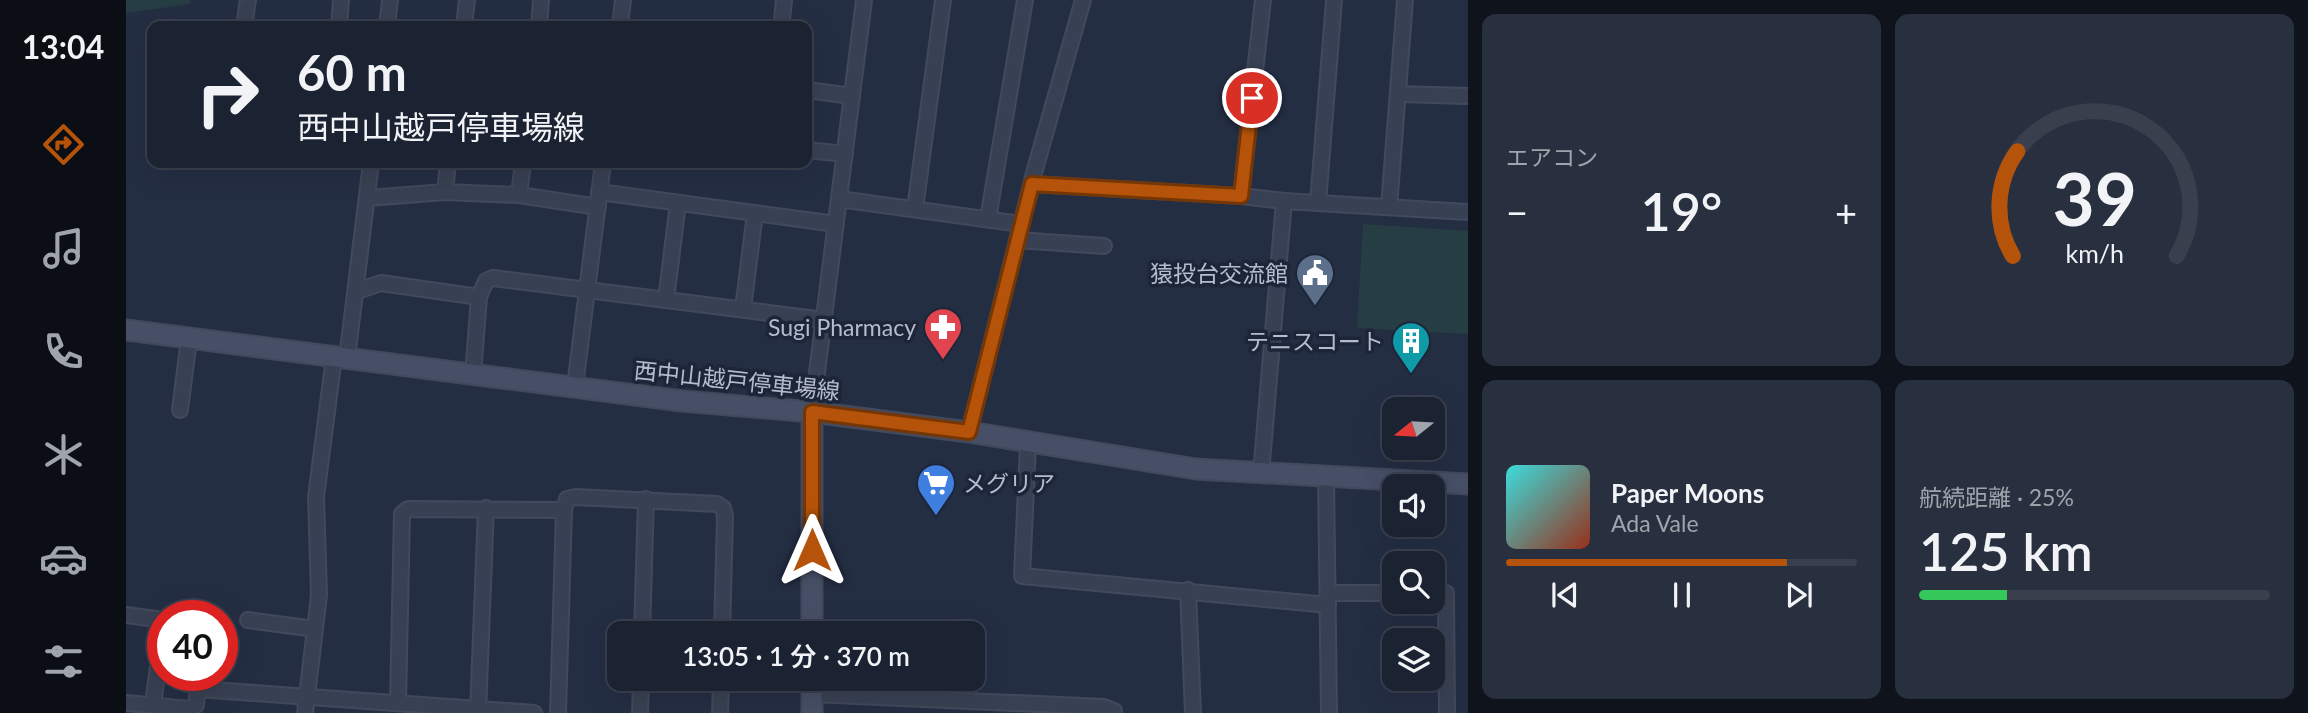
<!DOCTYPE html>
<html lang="ja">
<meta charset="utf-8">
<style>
:root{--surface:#1b2232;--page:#282f3e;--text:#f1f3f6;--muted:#a0a4ac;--line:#393f4d;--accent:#b45309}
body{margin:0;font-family:Lato,"Noto Sans JP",sans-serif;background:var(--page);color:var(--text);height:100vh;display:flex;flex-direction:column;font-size:26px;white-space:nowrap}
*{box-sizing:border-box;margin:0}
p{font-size:23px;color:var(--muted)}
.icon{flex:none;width:38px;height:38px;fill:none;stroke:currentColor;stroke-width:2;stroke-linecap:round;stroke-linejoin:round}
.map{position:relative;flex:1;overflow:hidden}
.side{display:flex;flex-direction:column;gap:14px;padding:14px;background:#0f131c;width:840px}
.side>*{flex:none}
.hud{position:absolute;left:21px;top:21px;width:665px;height:147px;border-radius:14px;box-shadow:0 7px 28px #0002,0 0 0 2px var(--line);background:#1b2232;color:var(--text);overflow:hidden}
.needle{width:46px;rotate:252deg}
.tools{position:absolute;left:1256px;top:397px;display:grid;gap:14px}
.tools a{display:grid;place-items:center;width:63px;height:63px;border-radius:14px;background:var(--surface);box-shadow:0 7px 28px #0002,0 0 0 2px var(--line);font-size:35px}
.speed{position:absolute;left:21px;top:600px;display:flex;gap:14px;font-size:35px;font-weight:700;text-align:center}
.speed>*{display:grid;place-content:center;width:91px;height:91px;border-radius:50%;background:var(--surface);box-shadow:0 7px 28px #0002,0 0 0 2px var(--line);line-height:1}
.speed .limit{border:10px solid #d22;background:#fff;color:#111}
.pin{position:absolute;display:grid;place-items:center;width:60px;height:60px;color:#fff;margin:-30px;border:4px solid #fff;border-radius:50%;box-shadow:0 2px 7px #0007}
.me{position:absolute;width:77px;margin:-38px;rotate:0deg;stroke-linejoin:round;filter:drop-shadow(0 0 5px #0008)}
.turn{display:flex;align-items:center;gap:24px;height:147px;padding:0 35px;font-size:32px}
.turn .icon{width:91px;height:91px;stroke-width:2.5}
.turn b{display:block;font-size:49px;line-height:60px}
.big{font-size:52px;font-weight:600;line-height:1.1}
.side .card{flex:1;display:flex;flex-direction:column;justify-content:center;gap:10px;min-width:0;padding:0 24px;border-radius:14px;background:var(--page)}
.side .dial{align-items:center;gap:0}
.dial svg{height:182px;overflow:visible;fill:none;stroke:var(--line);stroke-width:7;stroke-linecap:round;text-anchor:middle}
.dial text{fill:var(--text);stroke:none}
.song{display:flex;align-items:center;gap:21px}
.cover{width:84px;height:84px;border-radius:10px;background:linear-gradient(135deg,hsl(180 70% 55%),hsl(10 70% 35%))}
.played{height:7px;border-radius:4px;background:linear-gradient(90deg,var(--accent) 80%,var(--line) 80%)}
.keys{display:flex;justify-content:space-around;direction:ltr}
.heat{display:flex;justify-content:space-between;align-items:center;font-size:38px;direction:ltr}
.charge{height:10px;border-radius:5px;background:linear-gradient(90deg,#34c759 25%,var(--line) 0)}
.side .tiles{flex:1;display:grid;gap:14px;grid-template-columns:repeat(2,1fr)}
.trip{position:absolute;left:481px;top:621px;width:378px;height:70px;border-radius:14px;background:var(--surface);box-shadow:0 7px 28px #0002,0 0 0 2px var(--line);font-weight:600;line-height:70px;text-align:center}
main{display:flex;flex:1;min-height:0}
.tab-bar{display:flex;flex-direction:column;width:126px;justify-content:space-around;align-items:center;background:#0b0e14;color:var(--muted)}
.tab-bar .icon{width:49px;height:49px}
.tab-bar .on{color:var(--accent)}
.tab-bar b{font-size:32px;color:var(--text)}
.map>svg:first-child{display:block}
.green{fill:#263d44}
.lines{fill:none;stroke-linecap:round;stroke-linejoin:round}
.street-casing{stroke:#42495c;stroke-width:18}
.secondary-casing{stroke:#42495c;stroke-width:23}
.street{stroke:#384153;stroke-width:14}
.secondary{stroke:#464f66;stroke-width:19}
.route-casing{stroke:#753606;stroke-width:18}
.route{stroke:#b45309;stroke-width:12}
.labels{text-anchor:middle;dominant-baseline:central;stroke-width:7;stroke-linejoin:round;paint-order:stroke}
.poi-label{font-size:23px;fill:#b5bccd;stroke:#1d2538;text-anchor:end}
.street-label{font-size:23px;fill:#b5bccd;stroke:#1d2538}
</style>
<main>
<nav class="tab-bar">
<b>13:04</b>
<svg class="icon on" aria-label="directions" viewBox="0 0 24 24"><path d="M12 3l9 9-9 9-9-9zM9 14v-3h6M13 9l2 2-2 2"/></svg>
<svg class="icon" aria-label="music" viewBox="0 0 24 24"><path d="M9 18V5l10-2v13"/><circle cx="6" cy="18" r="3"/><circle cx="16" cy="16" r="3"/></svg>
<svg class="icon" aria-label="phone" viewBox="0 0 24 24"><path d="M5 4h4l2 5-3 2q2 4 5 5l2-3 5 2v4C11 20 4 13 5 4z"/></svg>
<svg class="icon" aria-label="climate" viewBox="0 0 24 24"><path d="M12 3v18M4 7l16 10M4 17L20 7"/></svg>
<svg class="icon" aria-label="car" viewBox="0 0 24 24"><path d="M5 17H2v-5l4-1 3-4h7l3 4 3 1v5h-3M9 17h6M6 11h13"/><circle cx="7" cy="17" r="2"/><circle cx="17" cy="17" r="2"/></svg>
<svg class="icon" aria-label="filters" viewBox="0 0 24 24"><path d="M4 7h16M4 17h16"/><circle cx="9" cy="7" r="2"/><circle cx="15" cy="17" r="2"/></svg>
</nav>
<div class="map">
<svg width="1342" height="713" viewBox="0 0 1342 713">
<rect width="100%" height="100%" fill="#242e43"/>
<g class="green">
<polygon points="0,0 64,0 64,4 0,13"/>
<polygon points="1237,224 1342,231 1342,334 1231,328"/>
</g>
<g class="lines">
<defs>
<g id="street">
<polyline points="656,20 658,0"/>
<polyline points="118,26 122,0"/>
<polyline points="213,26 215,0"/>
<polyline points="261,26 264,0"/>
<polyline points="338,26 341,0"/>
<polyline points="413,26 415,0"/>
<polyline points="494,26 497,0"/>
<polyline points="681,90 726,96"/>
<polyline points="1272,94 1342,96"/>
<polyline points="681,150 719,154"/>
<polyline points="906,184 1115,196 1158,201"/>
<polyline points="319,192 322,163"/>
<polyline points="473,192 710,224"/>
<polyline points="393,195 397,163"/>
<polyline points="1115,196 1137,0"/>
<polyline points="242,198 319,192 393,195 472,207"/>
<polyline points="713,199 895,224"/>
<polyline points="1192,203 1208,0"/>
<polyline points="1263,207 1279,0"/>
<polyline points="789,209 817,0"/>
<polyline points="862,219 899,0"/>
<polyline points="891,240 978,246"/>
<polyline points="231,291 255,283 353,297 360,281 367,278 698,320"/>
<polyline points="540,300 552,203"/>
<polyline points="617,309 629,213"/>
<polyline points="221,358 245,163"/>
<polyline points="347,375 353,297"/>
<polyline points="449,386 477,163"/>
<polyline points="54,410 63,339"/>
<polyline points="686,412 738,0"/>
<polyline points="843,432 908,173 957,0"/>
<polyline points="902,444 896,576 1202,605"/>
<polyline points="1135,474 1158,201 1342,212"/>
<polyline points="1200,477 1203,713"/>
<polyline points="1062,590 1067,713"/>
<polyline points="1202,593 1269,593"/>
<polyline points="1307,593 1320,593 1321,713"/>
<polyline points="0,615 37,620"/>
<polyline points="122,620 189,629"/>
<polyline points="516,634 520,499"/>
<polyline points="686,694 978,707 988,711 988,713"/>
<polyline points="0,703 63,709 70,705 72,689 408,713"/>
<polyline points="272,703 276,514 282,509 438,510"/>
<polyline points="27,705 37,627"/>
<polyline points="179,713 193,595 190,497 208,357"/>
<polyline points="352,713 360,508"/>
<polyline points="432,713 438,510 441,499 450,497 591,504 597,508 599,516 596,634"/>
<polyline points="514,713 515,679"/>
<polyline points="594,713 595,679"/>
</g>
<g id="secondary">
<polyline points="0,330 556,401 686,412 843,432 1070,469 1342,484"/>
<polyline points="686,634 686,412"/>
<polyline points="686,679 686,713"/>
</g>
</defs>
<use href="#street" class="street-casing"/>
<use href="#secondary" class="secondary-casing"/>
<use href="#street" class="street"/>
<use href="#secondary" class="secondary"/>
</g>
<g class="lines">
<defs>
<polyline id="route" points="686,550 686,412 843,432 906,184 1115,196 1126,98"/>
</defs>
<use href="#route" class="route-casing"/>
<use href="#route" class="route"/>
</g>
<defs>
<symbol id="civic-pin" viewBox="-11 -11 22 30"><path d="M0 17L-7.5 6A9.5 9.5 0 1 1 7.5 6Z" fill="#5c6f8a" stroke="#1d2538"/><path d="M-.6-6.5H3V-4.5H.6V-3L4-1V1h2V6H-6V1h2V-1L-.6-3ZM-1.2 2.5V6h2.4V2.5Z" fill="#fff"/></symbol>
<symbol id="pharmacy-pin" viewBox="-11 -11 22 30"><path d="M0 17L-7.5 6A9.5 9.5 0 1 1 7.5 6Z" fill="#e0444e" stroke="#1d2538"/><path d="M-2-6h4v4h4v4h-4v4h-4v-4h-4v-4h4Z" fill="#fff"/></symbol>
<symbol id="building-pin" viewBox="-11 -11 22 30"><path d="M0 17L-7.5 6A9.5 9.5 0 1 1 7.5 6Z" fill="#0f9aa8" stroke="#1d2538"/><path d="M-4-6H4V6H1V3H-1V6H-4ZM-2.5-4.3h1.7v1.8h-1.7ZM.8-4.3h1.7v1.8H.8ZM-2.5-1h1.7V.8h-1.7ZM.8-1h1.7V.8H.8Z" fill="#fff"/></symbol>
<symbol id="supermarket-pin" viewBox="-11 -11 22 30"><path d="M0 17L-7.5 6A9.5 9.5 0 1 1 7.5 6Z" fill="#3f7fe0" stroke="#1d2538"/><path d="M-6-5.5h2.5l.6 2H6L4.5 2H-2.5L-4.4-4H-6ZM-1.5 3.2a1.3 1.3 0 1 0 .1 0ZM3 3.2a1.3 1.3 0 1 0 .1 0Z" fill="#fff"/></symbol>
</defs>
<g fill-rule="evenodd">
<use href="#civic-pin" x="1167" y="251" width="44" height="60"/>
<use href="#pharmacy-pin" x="795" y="305" width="44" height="60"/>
<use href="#building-pin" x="1263" y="319" width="44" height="60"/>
<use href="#supermarket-pin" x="788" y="461" width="44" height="60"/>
</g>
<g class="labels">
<g class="poi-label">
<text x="1162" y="273">猿投台交流館</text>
<text x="790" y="327">Sugi Pharmacy</text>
<text x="1258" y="341">テニスコート</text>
<text x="837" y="483" text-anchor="start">メグリア</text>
</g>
<g class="street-label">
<text transform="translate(611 380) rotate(6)">西中山越戸停車場線</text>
</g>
</g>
</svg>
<div class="tools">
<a><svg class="needle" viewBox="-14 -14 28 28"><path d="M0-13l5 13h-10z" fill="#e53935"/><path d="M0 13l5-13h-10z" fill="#a0a4ac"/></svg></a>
<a><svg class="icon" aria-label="sound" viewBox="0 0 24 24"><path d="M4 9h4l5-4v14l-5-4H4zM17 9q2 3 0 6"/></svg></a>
<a><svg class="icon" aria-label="search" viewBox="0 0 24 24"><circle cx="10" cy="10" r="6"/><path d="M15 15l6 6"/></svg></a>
<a><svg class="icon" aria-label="layers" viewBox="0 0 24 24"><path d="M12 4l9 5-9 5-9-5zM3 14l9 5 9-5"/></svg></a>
</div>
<div class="speed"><div class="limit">40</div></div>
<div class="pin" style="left:1126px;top:98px;background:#d93025"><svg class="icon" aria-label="arrive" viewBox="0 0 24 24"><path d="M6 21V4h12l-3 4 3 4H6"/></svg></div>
<svg class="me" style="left:686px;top:550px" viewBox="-20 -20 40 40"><path d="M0-17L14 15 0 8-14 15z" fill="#b45309" stroke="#fff" stroke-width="4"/></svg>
<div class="trip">13:05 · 1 分 · 370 m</div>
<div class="hud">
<div class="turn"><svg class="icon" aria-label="right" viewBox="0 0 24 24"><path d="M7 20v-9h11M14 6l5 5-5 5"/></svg><div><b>60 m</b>西中山越戸停車場線</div></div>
</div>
</div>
<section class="side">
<div class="tiles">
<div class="card"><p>エアコン</p>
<div class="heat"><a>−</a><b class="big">19°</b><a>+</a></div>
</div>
<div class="card dial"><svg viewBox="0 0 100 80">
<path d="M14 69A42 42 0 1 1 86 69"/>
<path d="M14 69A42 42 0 0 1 16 23" stroke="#b45309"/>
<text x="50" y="56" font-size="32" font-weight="700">39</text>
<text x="50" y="72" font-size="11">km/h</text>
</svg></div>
<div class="card">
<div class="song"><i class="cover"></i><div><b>Paper Moons</b><p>Ada Vale</p></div></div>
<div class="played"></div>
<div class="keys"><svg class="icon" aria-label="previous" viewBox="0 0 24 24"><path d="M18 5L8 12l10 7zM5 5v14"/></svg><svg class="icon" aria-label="pause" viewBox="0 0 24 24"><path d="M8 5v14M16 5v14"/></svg><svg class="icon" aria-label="next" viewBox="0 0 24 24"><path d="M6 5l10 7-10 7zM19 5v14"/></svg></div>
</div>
<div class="card"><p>航続距離 · 25%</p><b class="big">125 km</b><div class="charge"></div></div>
</div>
</section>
</main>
